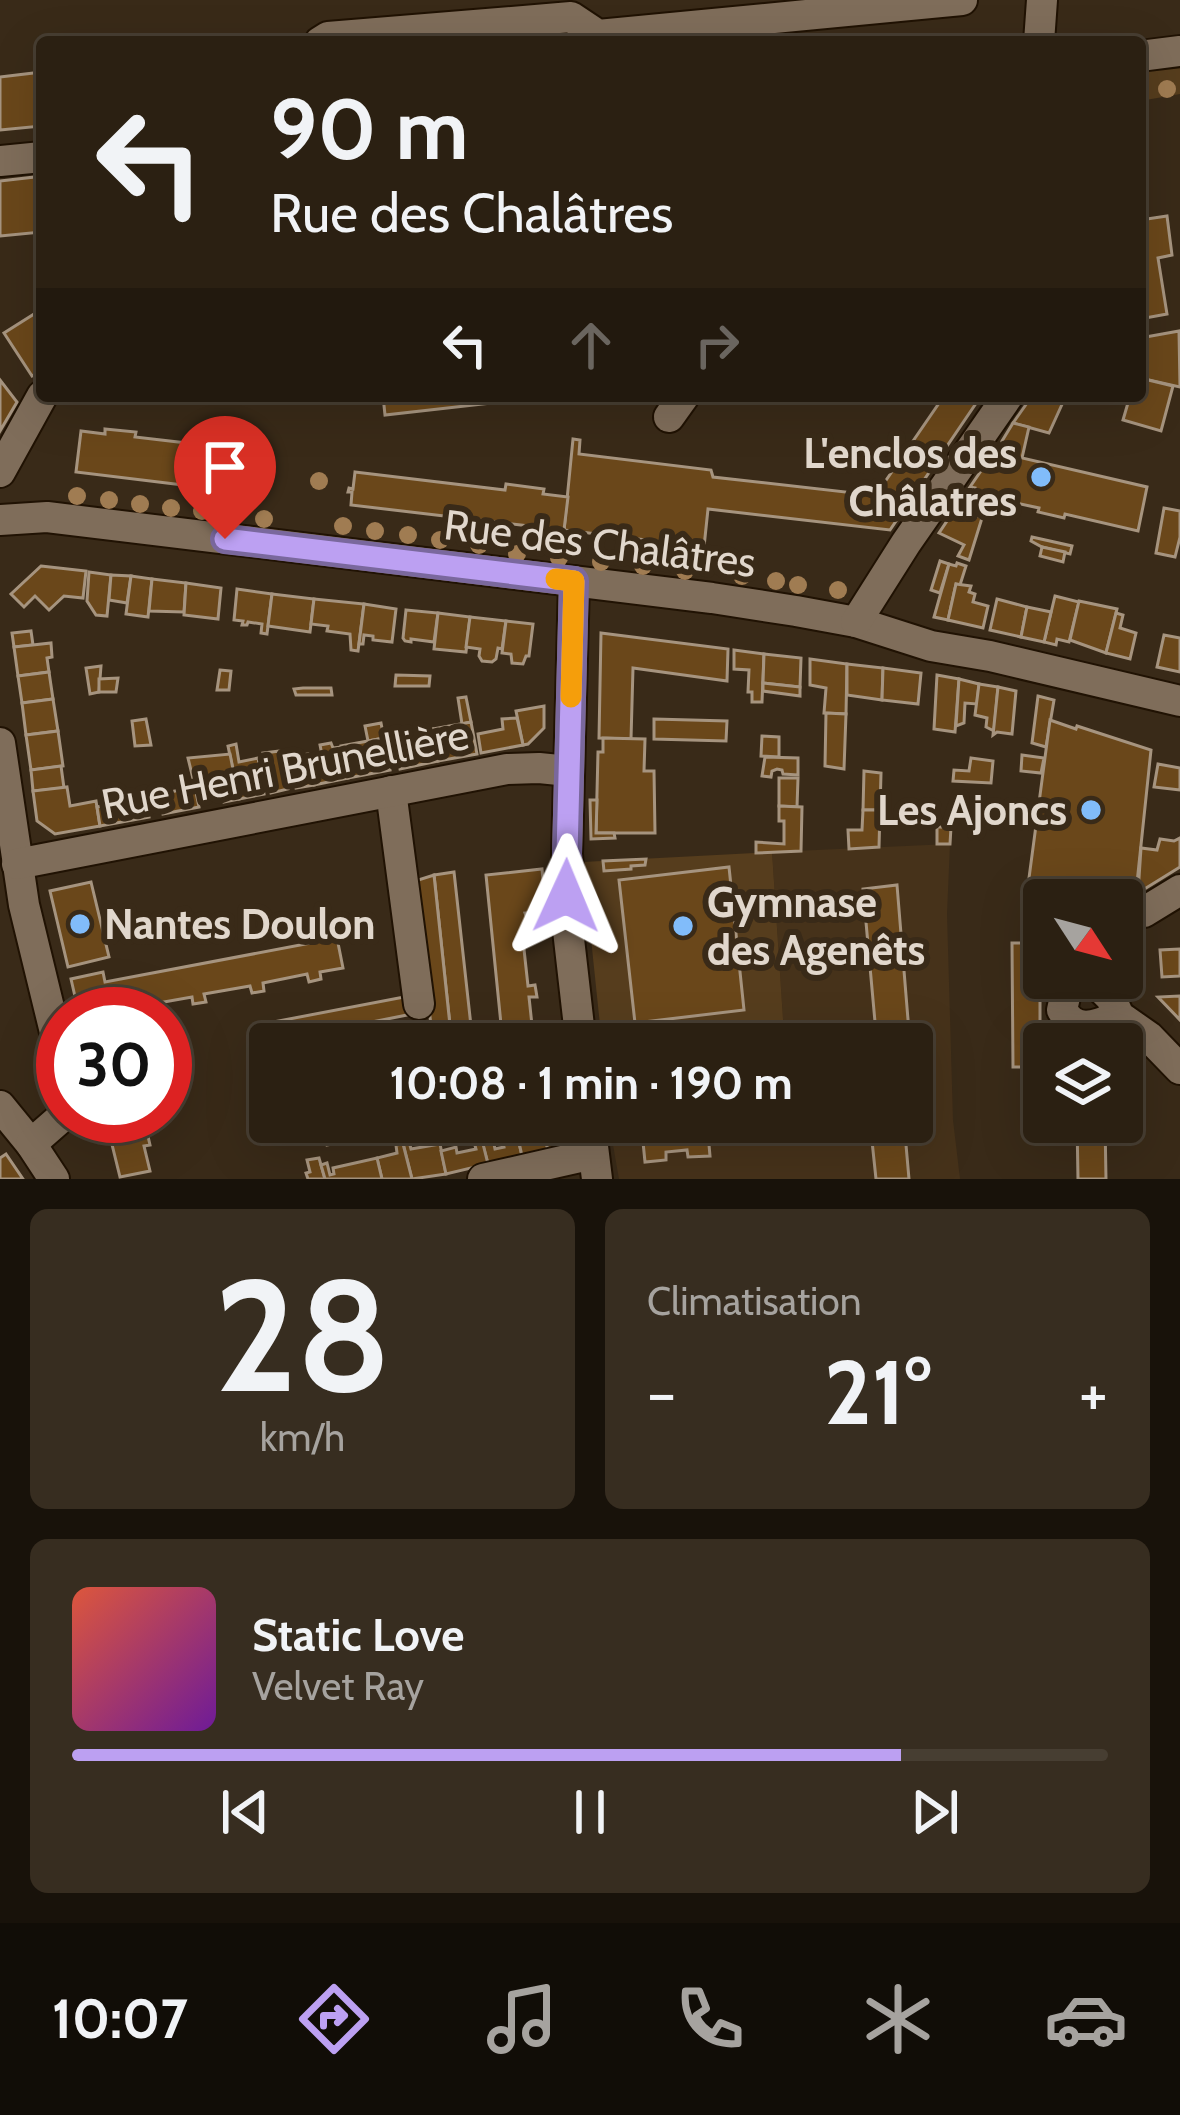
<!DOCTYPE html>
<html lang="fr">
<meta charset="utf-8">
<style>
:root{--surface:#2b2012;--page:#372d20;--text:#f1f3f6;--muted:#a6a39f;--line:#473e32;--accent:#bca0f2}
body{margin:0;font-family:Cabin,sans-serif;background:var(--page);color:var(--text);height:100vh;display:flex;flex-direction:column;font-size:45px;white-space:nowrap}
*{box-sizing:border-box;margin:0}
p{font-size:39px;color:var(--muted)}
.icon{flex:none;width:66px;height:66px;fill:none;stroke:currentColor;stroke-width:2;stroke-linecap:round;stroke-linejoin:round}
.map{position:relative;height:1179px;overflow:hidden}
.details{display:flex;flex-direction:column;gap:30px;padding:30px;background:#18120a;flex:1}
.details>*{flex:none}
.hud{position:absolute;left:36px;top:36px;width:1110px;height:366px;border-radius:12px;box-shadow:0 12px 48px #0002,0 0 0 3px var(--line);background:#2b2012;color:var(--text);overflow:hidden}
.needle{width:78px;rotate:126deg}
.controls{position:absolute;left:1023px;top:879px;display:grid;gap:24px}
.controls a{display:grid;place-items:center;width:120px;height:120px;border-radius:12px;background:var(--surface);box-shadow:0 12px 48px #0002,0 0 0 3px var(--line);font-size:60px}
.speed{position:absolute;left:36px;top:987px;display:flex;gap:24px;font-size:60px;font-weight:700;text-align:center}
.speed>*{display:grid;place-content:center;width:156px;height:156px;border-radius:50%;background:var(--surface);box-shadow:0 12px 48px #0002,0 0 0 3px var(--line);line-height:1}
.speed .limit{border:18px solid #d22;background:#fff;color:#111}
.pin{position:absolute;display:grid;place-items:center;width:102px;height:102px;color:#fff;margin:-123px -51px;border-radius:50% 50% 50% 0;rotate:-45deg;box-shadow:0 0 12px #0007}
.pin .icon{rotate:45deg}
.me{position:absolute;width:132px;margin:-66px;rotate:1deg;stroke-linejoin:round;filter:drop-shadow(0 0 9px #0008)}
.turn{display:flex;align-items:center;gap:42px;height:252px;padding:0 36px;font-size:54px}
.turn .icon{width:156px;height:156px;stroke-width:2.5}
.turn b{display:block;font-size:84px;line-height:102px}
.lanes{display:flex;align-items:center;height:114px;padding:0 36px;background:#0003;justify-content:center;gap:60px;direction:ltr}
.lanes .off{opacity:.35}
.big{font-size:90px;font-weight:700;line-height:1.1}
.details .widget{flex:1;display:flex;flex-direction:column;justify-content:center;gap:18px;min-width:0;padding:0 42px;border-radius:18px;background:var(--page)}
.details .dial{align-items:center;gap:0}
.dial b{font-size:156px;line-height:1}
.song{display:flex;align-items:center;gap:36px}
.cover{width:144px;height:144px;border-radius:18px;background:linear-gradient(135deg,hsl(10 70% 55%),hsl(280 70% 35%))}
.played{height:12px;border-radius:6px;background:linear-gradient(90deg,var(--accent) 80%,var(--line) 80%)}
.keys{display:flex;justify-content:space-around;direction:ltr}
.heat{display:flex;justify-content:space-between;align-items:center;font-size:66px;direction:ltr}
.details .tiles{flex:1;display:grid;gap:30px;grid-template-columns:1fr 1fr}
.widget:last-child{grid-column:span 2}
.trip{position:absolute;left:249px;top:1023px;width:684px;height:120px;border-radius:12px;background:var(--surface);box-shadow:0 12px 48px #0002,0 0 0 3px var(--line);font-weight:700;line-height:120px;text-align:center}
.menu{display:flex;height:192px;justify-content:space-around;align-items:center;background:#110d07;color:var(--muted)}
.menu .icon{width:84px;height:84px}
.menu .selected{color:var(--accent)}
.menu b{font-size:54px;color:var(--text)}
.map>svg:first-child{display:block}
.built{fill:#46321a}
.green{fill:#563d1d}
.building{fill:#6a471a;stroke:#a6947f;stroke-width:3}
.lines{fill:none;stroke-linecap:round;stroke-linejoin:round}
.minor-casing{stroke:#201203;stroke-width:34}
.minor{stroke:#7f6d5a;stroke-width:30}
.tree{fill:#a07c52}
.route-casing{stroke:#7a689d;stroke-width:30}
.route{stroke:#bca0f2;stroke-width:21}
.slow{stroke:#f59e0b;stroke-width:21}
.poi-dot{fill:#81bcfa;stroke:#392a18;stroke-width:4.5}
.labels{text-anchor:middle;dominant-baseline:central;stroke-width:12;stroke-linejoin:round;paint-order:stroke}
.poi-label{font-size:42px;font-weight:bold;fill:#e1d7cc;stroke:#392a18;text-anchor:end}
.street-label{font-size:42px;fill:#e1d7cc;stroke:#392a18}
</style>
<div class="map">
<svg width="1180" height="1179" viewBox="0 0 1180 1179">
<rect width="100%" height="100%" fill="#392a18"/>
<polygon class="built" points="950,844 947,914 953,1120 960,1179 619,1179 609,1122 912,1122 912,1044 778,1044 784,1034 772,852"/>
<g class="green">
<polygon points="1180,64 1180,94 1140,101 1140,69"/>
<polygon points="772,852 784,1034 778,1044 602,1044 583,862"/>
</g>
<g class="building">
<polygon points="558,34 559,42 490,42"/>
<polygon points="42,72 42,126 0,130 0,77"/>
<polygon points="35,177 36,181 42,181 42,232 0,236 0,181"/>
<polygon points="1167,216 1172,255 1158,258 1167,314 1140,319 1140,220"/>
<polygon points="42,309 42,370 32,376 4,333"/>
<polygon points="1179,331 1180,387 1140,378 1140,338"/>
<polygon points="1140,378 1173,386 1161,431 1123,420 1130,396 1140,396"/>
<polygon points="0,380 17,402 0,431"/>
<polygon points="383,396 491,396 492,403 385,415"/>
<polygon points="944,396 981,396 890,530 708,509 704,547 564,530 573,439 580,440 579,454 711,470 713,477 880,496 883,491 880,489"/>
<polygon points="1032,396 1056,396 1064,400 1049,433 1013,423"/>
<polygon points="1013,423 1029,427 1022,458 1147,487 1138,531 1065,514 1064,518 1038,512 1039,508 974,494 975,488 970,487 985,465 992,467 995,455 999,456 1002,441"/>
<polygon points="105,429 136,432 135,437 187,443 187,439 217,442 217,447 253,452 249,493 76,472 81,431 105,434"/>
<polygon points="355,472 505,490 506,484 544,489 543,494 568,497 564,530 351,505 352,492 348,492 349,488 353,489"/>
<polygon points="957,506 982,518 969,560 958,556 964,545 939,533"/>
<polygon points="1164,508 1180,511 1180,537 1175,557 1156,553"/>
<polygon points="1032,537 1072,546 1070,554 1042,547 1031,541"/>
<polygon points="1042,547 1065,552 1063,562 1040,556"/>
<polygon points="940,561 949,564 940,593 931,590"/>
<polygon points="957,563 966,566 960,585 956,584 948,620 934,617 949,564 956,566"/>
<polygon points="41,566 86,571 83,598 64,596 49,610 35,596 24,607 11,594"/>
<polygon points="89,572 111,575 107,616 96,615 87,601"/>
<polygon points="111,575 131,576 127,603 109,600"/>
<polygon points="131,576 152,579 148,617 126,614"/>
<polygon points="152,579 186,583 184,612 149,611"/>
<polygon points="186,583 221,588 218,619 184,615"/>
<polygon points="956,584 971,586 969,592 975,594 973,602 988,606 983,628 948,620"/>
<polygon points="237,589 272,594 267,634 261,633 262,624 248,622 247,625 242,625 243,621 234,620"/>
<polygon points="272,594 314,599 310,632 268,626"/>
<polygon points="1055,596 1079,602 1069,642 1057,639 1056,645 1044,642"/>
<polygon points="314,599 364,604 358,651 351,650 350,634 327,631 328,626 311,624"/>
<polygon points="997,599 1027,607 1021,637 990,630"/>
<polygon points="1079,601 1117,609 1106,653 1070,640"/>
<polygon points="364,604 396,609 392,642 373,640 373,636 364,635 363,644 359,644"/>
<polygon points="1027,607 1051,612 1044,642 1021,637"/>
<polygon points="406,610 438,613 434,642 411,639 411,642 405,641 403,638"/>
<polygon points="438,613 470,617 466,652 434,649"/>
<polygon points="1116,613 1123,615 1120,628 1136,633 1130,659 1106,653"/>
<polygon points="470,617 506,621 502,649 498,648 496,659 492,662 482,661 479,656 480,649 466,647"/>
<polygon points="506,621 533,624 529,656 526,656 523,664 512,663 511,654 502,653"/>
<polygon points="31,631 33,645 14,647 12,633"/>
<polygon points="601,633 728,649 727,681 633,668 631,739 599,738"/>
<polygon points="1164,635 1180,638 1180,672 1157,667"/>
<polygon points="51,643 52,657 47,658 49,672 18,676 14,647"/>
<polygon points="734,650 764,654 762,702 752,702 752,692 748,692 749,670 734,669"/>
<polygon points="764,654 801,658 800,687 763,683"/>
<polygon points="810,659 847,664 846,714 824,713 826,688 810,685"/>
<polygon points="847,664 883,668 882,700 847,695"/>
<polygon points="101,666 99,692 90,694 86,668"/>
<polygon points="883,668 921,673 918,704 882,700"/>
<polygon points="220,670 231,671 229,690 217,690"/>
<polygon points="49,672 53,699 22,703 18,676"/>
<polygon points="396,675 430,676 429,686 395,686"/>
<polygon points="937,675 959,679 955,732 934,729"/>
<polygon points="118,678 116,692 99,692 99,679"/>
<polygon points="959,679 979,684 977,704 965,703 964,723 956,726"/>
<polygon points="763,683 800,687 800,696 763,691"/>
<polygon points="979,684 998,687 994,731 986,727 987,718 975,715"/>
<polygon points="998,687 1016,691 1012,734 997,732 993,735"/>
<polygon points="303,688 331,688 332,695 296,695 294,689"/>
<polygon points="1038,696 1054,700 1046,747 1032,743"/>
<polygon points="466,697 471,722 462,724 458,698"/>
<polygon points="53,699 58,731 26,735 22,703"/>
<polygon points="544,706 544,728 528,744 523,745 516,711"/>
<polygon points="826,713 846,714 844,769 825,766"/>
<polygon points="517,718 523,745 481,753 478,734 503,729 502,719"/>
<polygon points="146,719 151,745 135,746 132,721"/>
<polygon points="654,719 727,721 726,741 654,739"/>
<polygon points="1050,720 1076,729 1077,726 1151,750 1133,921 1122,920 1122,900 1045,900 1027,893"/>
<polygon points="471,722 477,754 438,761 433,729"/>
<polygon points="381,723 384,738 368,741 365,726"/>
<polygon points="433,729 438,761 400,769 395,744 399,743 397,736"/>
<polygon points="58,731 63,766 31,770 26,735"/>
<polygon points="762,736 779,737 779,757 761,756"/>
<polygon points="384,738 390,770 348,778 341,746"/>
<polygon points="603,738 645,739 644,771 654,771 655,833 596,833 598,752 603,752"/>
<polygon points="331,743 333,748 342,747 348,778 314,785 309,760 315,760 321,750 320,745"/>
<polygon points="236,744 239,762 258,758 264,794 239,799 228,746"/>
<polygon points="280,751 288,789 271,793 263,753"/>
<polygon points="230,754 239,799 224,802 222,789 212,791 208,785 195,787 188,758"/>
<polygon points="308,754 314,785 296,788 290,757"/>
<polygon points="1022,755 1044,758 1041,773 1021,771"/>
<polygon points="765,757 798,758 798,775 783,774 782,770 777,769 772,771 771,777 762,776"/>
<polygon points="971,758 993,761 991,783 953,781 954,770 969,771"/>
<polygon points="1158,764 1180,768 1180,790 1154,787"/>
<polygon points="61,766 64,788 33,791 31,770"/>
<polygon points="864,771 881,773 880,810 863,810"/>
<polygon points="779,778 798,778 797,807 779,806"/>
<polygon points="67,787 70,806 96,801 100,826 55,834 37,821 33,791"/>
<polygon points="195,787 199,807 163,814 160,794"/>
<polygon points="145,797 149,817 100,826 97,807"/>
<polygon points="590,800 597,800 596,833 614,833 615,838 591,839"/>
<polygon points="779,806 802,807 801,851 756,853 756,842 784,844 784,821 779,821"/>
<polygon points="863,810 880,810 879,847 849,849 848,830 862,830"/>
<polygon points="937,827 951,827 950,844 937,844"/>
<polygon points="1180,838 1180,867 1138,893 1141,848 1157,850 1160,839 1174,841"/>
<polygon points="646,859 645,865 631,866 631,869 604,871 603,861"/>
<polygon points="729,867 744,1010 635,1023 619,880"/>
<polygon points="542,869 546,911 525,913 531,930 522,931 528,986 535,985 537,997 529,997 534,1044 503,1044 486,875"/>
<polygon points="454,872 473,1044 452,1044 434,875"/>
<polygon points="434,875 452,1044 433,1044 415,881"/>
<polygon points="91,882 109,957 68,967 50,891"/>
<polygon points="897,885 910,1044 877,1044 863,889"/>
<polygon points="337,938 343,968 320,972 321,979 309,982 307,974 263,983 264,991 252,993 250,986 204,994 206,1002 193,1004 192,997 147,1005 148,1013 144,1014 135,1014 134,1008 111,1012 112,1014 79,1014 71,979 103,972 105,982"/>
<polygon points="1012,943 1040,943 1040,1067 1013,1067"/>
<polygon points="1180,949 1180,976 1162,977 1160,950"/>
<polygon points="1180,996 1180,1020 1158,997"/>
<polygon points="404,997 407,1015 266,1043 263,1024"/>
<polygon points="105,1116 137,1116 141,1134 147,1132 150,1145 144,1146 150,1171 120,1177"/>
<polygon points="297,1122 401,1122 292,1143 288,1124"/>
<polygon points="434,1122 436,1128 407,1134 411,1149 440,1144 446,1174 412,1179 398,1123"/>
<polygon points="514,1122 522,1156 488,1164 481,1138 492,1135 495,1149 504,1147 499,1124"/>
<polygon points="528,1122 528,1125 541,1122 548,1150 522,1156 515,1124"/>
<polygon points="560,1122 575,1122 576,1143 548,1150 542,1126"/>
<polygon points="641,1122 663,1122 663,1125 707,1122 710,1156 688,1157 687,1150 666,1152 666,1160 645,1162"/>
<polygon points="870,1122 904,1122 909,1179 876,1179"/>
<polygon points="1077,1122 1105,1122 1106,1179 1078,1179"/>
<polygon points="369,1128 372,1137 342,1139 342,1142 327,1145 325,1137"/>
<polygon points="481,1136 488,1164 446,1174 441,1151 456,1147 457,1153 476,1149 473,1138"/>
<polygon points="403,1144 412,1179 382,1179 377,1158 397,1153 396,1145"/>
<polygon points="6,1154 23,1179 0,1179 0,1158"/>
<polygon points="319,1158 325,1179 308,1179 306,1173 310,1172 307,1160"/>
<polygon points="377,1158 382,1179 325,1179 321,1165 327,1163 330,1175 334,1174 333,1168"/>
</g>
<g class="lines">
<defs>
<g id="minor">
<polyline points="320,42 328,37 571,17 598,35 962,0"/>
<polyline points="1039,42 1042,0"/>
<polyline points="1140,56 1180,51"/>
<polyline points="0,161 42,157"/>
<polyline points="669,417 684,396"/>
<polyline points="0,472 42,396"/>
<polyline points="0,520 47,517 712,598 796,611 856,622 931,646 990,656 1180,701"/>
<polyline points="574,581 567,854 569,883 565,904 581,1044"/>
<polyline points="856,622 906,543 1008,396"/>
<polyline points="0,743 24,905 63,1065"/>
<polyline points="391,791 419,1004"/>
<polyline points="17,864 507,769 539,768 569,771"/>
<polyline points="1144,912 1180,890"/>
<path d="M1119,1016C1097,1025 1076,1035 1062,1010L1067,988L1075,981H1086L1101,988L1111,998L1119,1016L1149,1037L1180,1069"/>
<polyline points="0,1106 31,1144 54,1179"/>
<polyline points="590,1122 597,1179"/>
<polyline points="31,1144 63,1116"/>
<polyline points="483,1179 593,1154"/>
</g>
</defs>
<use href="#minor" class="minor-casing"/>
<use href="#minor" class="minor"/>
</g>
<g class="tree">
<circle cx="1167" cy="89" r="9"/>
<circle cx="319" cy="481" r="9"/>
<circle cx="77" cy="496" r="9"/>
<circle cx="109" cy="500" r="9"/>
<circle cx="140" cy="504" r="9"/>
<circle cx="171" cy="508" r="9"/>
<circle cx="202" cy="511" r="9"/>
<circle cx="233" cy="515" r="9"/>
<circle cx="264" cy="519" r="9"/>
<circle cx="343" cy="526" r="9"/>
<circle cx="375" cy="531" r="9"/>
<circle cx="408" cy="535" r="9"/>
<circle cx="440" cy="540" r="9"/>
<circle cx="479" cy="545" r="9"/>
<circle cx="517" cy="554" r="9"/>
<circle cx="559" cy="558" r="9"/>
<circle cx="601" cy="562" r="9"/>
<circle cx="643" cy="566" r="9"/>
<circle cx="685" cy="571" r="9"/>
<circle cx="742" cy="576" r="9"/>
<circle cx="776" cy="581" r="9"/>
<circle cx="798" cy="585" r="9"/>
<circle cx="838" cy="590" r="9"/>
</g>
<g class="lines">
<defs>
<polyline id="route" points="225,539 574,581 567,854 569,883 566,896"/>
</defs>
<use href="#route" class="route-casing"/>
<use href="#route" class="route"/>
<polyline class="slow" points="556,579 574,581 571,697"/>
</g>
<g class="poi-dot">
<circle cx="1041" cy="477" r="12"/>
<circle cx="1091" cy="810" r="12"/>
<circle cx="80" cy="924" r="12"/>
<circle cx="683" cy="926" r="12"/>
</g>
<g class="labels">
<g class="poi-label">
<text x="1017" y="453">L'enclos des<tspan x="1017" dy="48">Châlatres</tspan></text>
<text x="1067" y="810">Les Ajoncs</text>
<text x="707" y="902" text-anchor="start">Gymnase<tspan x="707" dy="48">des Agenêts</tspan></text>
<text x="104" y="924" text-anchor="start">Nantes Doulon</text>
</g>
<g class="street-label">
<text transform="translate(600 543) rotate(7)">Rue des Chalâtres</text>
<text transform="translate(285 769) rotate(-11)">Rue Henri Brunellière</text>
</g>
</g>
</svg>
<div class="controls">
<a><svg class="needle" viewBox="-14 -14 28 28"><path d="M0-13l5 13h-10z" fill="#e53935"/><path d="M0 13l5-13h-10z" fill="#a6a39f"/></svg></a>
<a><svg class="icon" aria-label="layers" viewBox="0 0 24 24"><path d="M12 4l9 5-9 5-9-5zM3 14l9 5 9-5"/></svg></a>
</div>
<div class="speed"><div class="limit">30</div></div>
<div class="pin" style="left:225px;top:539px;background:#d93025"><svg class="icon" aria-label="arrive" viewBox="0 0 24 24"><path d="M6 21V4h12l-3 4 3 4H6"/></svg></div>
<svg class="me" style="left:566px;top:896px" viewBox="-20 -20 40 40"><path d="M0-17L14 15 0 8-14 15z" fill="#bca0f2" stroke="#fff" stroke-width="4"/></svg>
<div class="trip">10:08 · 1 min · 190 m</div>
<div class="hud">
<div class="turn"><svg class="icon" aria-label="left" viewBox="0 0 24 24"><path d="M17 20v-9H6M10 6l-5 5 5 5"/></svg><div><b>90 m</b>Rue des Chalâtres</div></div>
<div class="lanes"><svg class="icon" aria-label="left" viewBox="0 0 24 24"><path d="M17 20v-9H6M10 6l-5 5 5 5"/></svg><svg class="icon off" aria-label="ahead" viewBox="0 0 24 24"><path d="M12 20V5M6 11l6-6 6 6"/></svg><svg class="icon off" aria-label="right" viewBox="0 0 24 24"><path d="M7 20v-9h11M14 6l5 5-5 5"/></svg></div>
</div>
</div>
<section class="details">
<div class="tiles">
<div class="widget dial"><b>28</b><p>km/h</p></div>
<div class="widget"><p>Climatisation</p>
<div class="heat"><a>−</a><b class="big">21°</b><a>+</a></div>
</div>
<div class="widget">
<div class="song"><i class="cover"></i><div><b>Static Love</b><p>Velvet Ray</p></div></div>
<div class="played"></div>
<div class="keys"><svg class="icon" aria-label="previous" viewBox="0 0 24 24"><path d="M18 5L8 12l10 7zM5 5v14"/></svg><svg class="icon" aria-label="pause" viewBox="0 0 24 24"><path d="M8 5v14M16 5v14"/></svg><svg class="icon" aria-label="next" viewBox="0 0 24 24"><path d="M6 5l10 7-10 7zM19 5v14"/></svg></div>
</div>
</div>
</section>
<nav class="menu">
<b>10:07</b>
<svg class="icon selected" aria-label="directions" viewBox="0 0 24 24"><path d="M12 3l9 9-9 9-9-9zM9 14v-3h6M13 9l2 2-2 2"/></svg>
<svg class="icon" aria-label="music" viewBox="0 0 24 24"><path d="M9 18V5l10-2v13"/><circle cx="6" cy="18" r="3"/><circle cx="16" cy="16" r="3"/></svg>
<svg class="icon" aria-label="phone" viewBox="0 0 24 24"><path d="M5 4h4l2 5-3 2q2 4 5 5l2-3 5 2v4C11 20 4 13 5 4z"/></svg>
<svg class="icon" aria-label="climate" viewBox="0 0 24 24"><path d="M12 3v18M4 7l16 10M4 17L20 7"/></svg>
<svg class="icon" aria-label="car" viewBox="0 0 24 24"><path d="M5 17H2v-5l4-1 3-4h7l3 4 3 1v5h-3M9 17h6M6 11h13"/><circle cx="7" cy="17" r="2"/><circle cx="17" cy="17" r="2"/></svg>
</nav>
